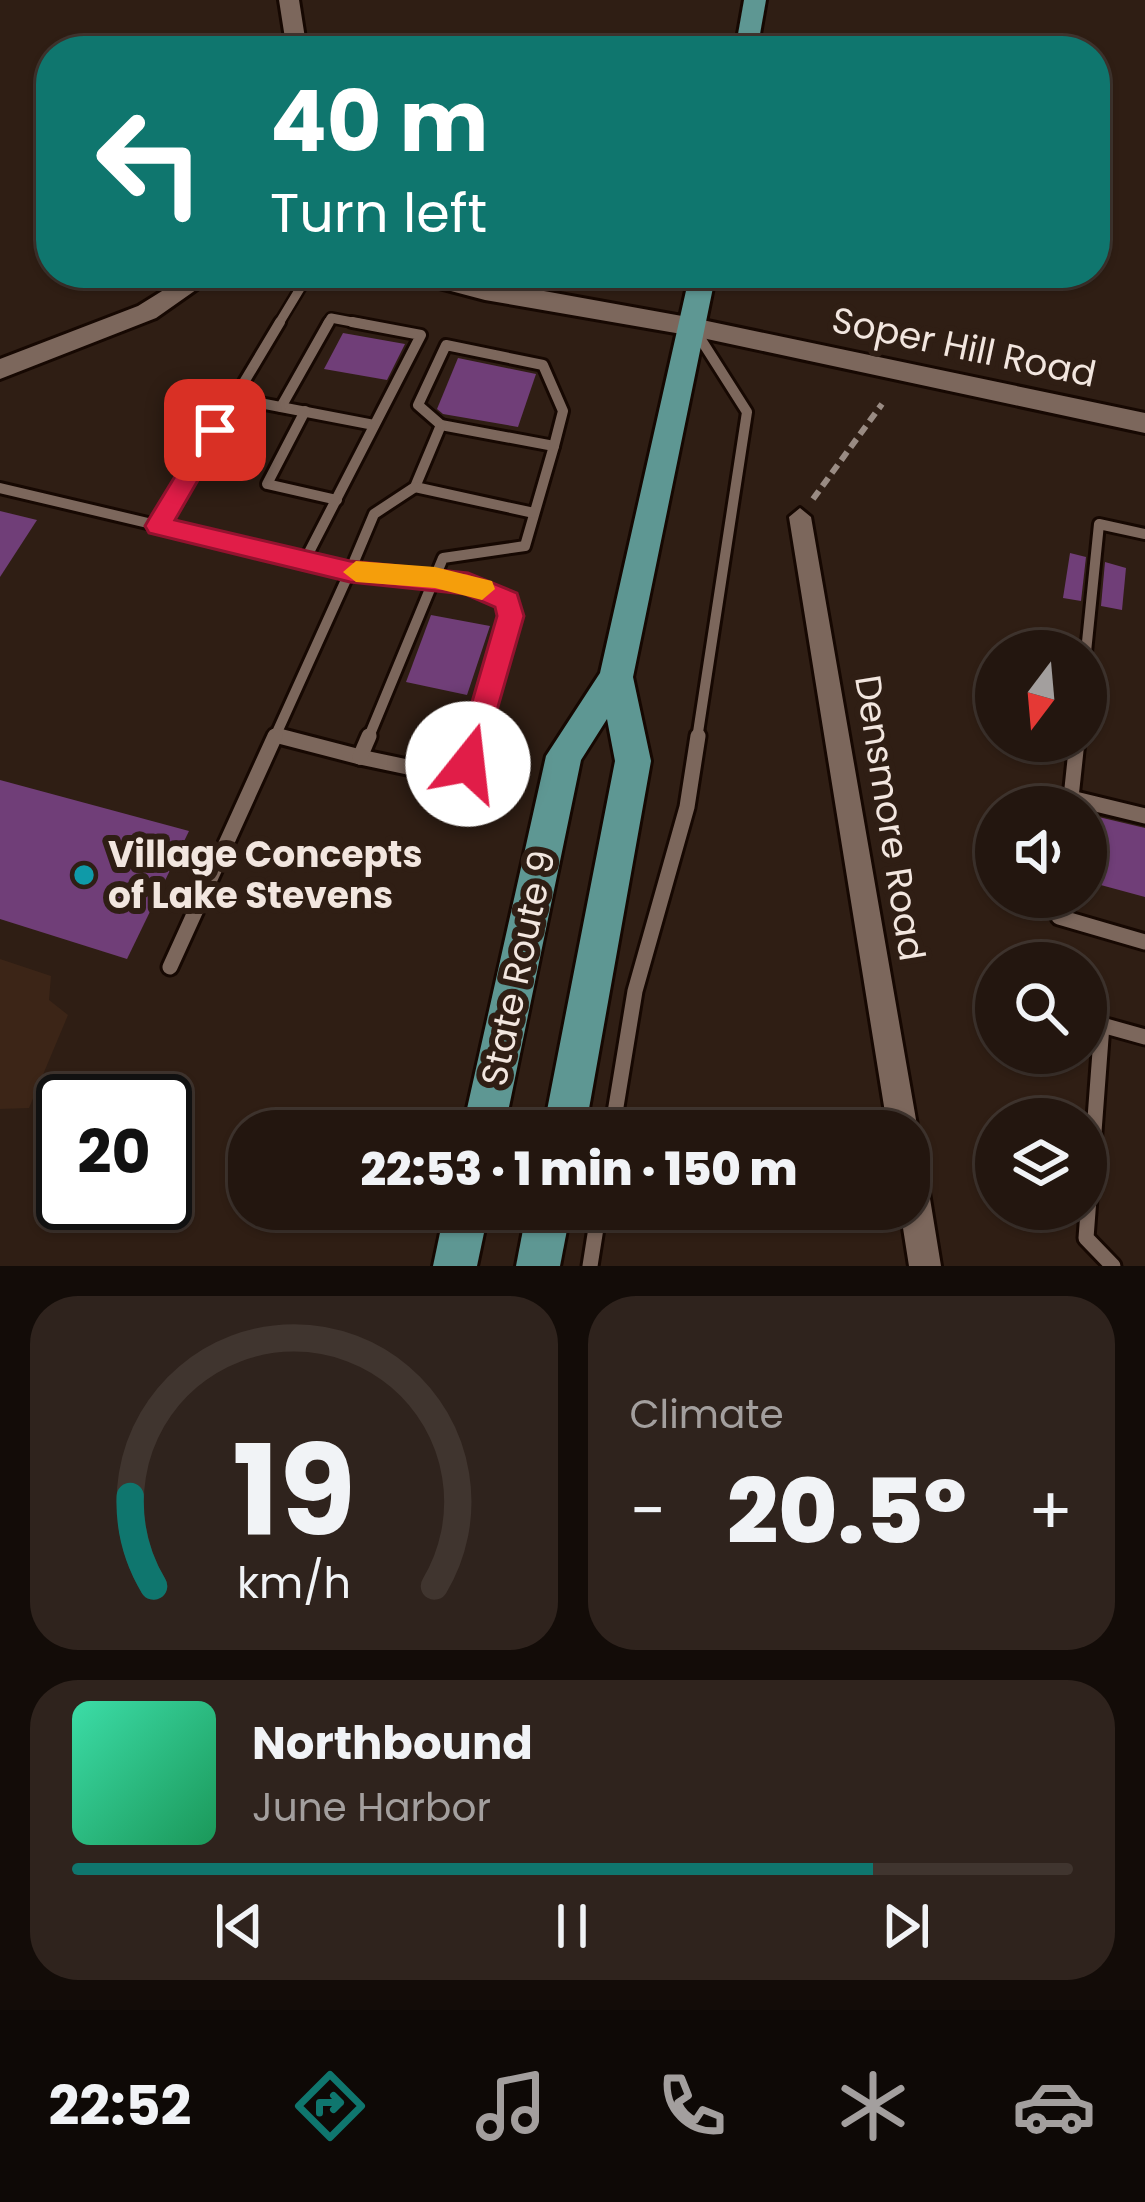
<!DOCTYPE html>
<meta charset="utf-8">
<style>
:root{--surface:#23160f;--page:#2f231d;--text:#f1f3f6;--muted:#a39f9e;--line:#40352f;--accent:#0f766e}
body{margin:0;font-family:Poppins,sans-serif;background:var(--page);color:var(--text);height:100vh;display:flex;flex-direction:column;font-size:45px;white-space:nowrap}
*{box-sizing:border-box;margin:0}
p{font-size:39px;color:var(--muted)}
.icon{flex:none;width:66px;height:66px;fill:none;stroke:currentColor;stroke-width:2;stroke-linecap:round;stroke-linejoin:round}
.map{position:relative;height:1266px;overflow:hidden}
.drawer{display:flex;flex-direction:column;gap:30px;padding:30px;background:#130c08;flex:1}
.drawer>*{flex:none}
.guide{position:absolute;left:36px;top:36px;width:1074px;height:252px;border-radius:48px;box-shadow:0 3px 9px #0004,0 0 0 3px var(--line);background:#0f766e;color:#fff;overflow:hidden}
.needle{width:78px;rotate:196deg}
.tools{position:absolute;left:975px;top:630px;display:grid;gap:24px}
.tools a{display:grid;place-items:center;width:132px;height:132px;border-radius:50%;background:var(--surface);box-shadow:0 3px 9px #0004,0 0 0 3px var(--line);font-size:60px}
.speed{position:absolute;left:36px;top:1074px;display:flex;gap:24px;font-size:60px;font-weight:700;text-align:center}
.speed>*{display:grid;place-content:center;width:156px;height:156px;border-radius:50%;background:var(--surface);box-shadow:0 3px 9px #0004,0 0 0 3px var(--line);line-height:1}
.speed .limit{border:6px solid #111;border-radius:18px;background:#fff;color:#111}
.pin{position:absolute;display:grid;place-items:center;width:102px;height:102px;color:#fff;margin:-51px;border-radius:24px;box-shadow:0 6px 18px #0006}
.me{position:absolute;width:132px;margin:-66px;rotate:16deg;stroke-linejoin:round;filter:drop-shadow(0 0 9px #0008)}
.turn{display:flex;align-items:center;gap:42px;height:252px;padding:0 36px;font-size:54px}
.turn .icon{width:156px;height:156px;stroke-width:2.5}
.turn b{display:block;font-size:84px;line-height:102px}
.big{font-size:90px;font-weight:800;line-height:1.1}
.drawer .card{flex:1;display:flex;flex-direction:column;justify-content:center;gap:18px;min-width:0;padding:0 42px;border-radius:48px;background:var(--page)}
.drawer .dial{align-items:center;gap:0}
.dial svg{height:312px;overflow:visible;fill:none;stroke:var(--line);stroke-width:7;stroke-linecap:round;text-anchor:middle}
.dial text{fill:var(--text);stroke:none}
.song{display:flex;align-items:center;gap:36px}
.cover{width:144px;height:144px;border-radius:18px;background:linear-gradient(135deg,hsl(160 70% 55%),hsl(150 70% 35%))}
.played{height:12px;border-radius:6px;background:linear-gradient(90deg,var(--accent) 80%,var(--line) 80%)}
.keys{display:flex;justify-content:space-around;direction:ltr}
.heat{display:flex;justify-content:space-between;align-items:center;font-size:66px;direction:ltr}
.drawer .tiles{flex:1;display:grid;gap:30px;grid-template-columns:1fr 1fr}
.card:last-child{grid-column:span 2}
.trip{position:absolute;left:228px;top:1110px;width:702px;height:120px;border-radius:48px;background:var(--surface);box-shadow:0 3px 9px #0004,0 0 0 3px var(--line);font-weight:800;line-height:120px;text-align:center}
.dock{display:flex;height:192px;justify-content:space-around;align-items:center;background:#0e0906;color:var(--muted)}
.dock .icon{width:84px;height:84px}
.dock .on{color:var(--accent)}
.dock b{font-size:54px;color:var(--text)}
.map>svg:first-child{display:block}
.built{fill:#3c2517}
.building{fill:#703e78}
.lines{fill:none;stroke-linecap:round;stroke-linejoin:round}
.service-far2-casing{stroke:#160802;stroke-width:14}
.service-far1-casing{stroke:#160802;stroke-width:16}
.service-casing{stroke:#160802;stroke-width:21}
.minor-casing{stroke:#160802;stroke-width:6}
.tertiary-casing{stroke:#160802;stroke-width:6}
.primary-casing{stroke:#160802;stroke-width:6}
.path{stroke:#998b83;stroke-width:6;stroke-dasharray:10 6;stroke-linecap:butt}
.service-far2{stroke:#7c675c;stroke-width:9}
.service-far1{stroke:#7c675c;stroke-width:10}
.service{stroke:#7c675c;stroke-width:15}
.minor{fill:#7c675c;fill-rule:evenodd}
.tertiary{fill:#7c675c;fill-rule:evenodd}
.primary{fill:#5e9793;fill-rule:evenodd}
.route{fill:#e11d48;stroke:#92132f;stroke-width:3}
.slow{fill:#f59e0b}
.culture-dot{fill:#0f9aa8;stroke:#2f1e14;stroke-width:4.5}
.labels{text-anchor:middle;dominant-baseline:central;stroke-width:12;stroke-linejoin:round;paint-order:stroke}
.street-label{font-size:36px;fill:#f2e6df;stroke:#2f1e14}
.poi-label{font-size:36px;font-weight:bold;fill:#f2e6df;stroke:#2f1e14;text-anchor:start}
</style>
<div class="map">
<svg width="1145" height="1266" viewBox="0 0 1145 1266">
<rect width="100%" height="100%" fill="#2f1e14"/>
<polygon class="built" points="0,959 51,976 49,1000 68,1015 29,1108 0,1109"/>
<g class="building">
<polygon points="343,333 405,344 387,380 324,369"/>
<polygon points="458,358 536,374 518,427 443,414 437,409"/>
<polygon points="0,511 37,520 0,577"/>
<polygon points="1070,553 1086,557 1081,601 1063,598"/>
<polygon points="1105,562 1126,568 1122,610 1101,606"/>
<polygon points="431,615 490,626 467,695 406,682"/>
<polygon points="0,780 189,831 127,959 0,919"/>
<polygon points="1086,814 1145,828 1145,897 1086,881"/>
</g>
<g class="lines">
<defs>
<g id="service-far2">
<polyline points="278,325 307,277"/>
<polyline points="327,325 331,318 368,325"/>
</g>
<g id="service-far1">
<polyline points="693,327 747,412 697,739"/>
<polyline points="234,398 374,425"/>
<polyline points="281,407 329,322"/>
<polyline points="305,411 267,484 337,500"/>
<polygon points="441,425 554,446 525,546 443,558 435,577 350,571 374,514 415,487"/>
<polyline points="441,425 418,405 446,345 543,365 563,411 554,446"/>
<polyline points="415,487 534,513"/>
<polyline points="0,488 350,571 274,739"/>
<polyline points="158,526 280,322"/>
<polyline points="305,560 421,335 352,322"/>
<polyline points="1086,652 1099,524 1145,534"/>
<polyline points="277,735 290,739"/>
<polyline points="368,739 435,577 507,600 510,615 475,739"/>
</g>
<g id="service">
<polyline points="279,736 360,757"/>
<polyline points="360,757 450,776 468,764 476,736"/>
<polyline points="360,757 369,736"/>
<polyline points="1071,798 1145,816"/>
<polyline points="1070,807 1077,741"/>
<polyline points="1061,897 1059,917 1145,942"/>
<polyline points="170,967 275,736"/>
<polyline points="612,1131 635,991 687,807 698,736"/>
<polyline points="590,1266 599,1209"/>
<polyline points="1113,1266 1086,1238 1102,1025 1145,1037"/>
</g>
<g id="minor">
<polygon points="800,508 811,517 918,1131 909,1144 909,1131 888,1131 789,517"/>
<polygon points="909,1152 920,1157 925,1168 941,1266 909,1266 900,1209 909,1209"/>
</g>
<g id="tertiary">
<polygon points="279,0 299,0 307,51 287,51"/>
<polygon points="191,273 220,273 156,318 0,379 0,359 138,306"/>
<polygon points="284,273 445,273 693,318 1145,413 1145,433 693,336 485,300 432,286 350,279 319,286 288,279"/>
</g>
<g id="primary">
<polygon points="744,0 766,0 757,51 735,51"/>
<polygon points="690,273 716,273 633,677 651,761 585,1131 543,1131 615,761 607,719 581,760 504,1131 462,1131 546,756 600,673"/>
<polygon points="445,1209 489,1209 477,1266 433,1266"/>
<polygon points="527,1209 571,1209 560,1266 516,1266"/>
</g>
</defs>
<use href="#service-far2" class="service-far2-casing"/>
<use href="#service-far1" class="service-far1-casing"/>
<use href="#service" class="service-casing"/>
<use href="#minor" class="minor-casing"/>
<use href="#tertiary" class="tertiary-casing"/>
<use href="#primary" class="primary-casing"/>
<polyline class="path" points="813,499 882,404"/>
<use href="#service-far2" class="service-far2"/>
<use href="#service-far1" class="service-far1"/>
<use href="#service" class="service"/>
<use href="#minor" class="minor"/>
<use href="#tertiary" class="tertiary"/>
<use href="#primary" class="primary"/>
</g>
<polygon class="route" points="215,421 227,430 175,520 350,561 468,573 517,593 524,616 479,773 468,777 458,773 454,764 497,616 495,607 465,594 350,582 149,533 145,526 149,519 207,424"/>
<polygon class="slow" points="356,561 435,567 492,581 495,589 482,600 435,588 356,582 343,572"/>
<circle class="culture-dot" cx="84" cy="875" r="12"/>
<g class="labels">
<g class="street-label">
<text transform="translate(964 347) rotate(12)">Soper Hill Road</text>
<text transform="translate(890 818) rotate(81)">Densmore Road</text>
<text transform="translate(518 968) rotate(-78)">State Route 9</text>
</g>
<g class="poi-label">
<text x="108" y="854">Village Concepts<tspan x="108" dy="41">of Lake Stevens</tspan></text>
</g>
</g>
</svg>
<div class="tools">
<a><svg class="needle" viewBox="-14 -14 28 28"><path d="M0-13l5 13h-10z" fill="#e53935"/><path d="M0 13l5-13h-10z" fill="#a39f9e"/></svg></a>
<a><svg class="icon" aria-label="sound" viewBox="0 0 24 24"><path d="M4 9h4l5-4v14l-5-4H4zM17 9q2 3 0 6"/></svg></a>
<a><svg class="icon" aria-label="search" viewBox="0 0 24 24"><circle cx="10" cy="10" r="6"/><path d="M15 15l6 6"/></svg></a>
<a><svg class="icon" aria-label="layers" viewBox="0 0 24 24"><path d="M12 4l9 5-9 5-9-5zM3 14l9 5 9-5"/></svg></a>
</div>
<div class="speed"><div class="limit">20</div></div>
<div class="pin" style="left:215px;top:430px;background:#d93025"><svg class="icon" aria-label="arrive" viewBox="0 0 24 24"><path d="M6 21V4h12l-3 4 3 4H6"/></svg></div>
<svg class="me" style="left:468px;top:764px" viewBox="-20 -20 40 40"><circle r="19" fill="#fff"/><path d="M0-13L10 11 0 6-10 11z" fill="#e11d48"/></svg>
<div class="trip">22:53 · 1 min · 150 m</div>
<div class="guide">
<div class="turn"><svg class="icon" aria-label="left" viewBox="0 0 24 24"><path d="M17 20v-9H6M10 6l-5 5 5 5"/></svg><div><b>40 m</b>Turn left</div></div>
</div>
</div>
<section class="drawer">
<div class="tiles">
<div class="card dial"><svg viewBox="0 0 100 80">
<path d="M14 69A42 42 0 1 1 86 69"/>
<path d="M14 69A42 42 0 0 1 8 46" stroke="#0f766e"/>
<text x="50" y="56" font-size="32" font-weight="700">19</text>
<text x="50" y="72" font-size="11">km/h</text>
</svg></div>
<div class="card"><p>Climate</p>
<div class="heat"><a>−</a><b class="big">20.5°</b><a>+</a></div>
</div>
<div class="card">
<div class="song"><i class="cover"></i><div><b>Northbound</b><p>June Harbor</p></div></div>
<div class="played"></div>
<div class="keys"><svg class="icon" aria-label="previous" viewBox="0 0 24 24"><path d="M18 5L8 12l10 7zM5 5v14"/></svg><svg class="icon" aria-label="pause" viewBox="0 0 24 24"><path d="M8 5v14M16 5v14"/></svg><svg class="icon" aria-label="next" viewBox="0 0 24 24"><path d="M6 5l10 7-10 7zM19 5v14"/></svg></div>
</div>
</div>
</section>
<nav class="dock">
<b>22:52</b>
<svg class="icon on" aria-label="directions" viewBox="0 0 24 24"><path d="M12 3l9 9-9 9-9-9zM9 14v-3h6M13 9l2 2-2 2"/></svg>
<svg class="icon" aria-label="music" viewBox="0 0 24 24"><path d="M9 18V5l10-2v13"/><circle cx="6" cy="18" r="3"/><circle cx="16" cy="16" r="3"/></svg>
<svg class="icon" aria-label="phone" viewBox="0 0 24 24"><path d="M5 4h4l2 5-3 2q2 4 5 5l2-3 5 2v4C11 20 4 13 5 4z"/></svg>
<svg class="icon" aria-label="climate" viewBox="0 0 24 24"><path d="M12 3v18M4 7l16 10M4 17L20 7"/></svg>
<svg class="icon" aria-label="car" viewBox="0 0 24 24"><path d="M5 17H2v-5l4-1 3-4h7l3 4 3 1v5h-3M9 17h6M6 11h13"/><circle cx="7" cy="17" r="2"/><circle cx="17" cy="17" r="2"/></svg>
</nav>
